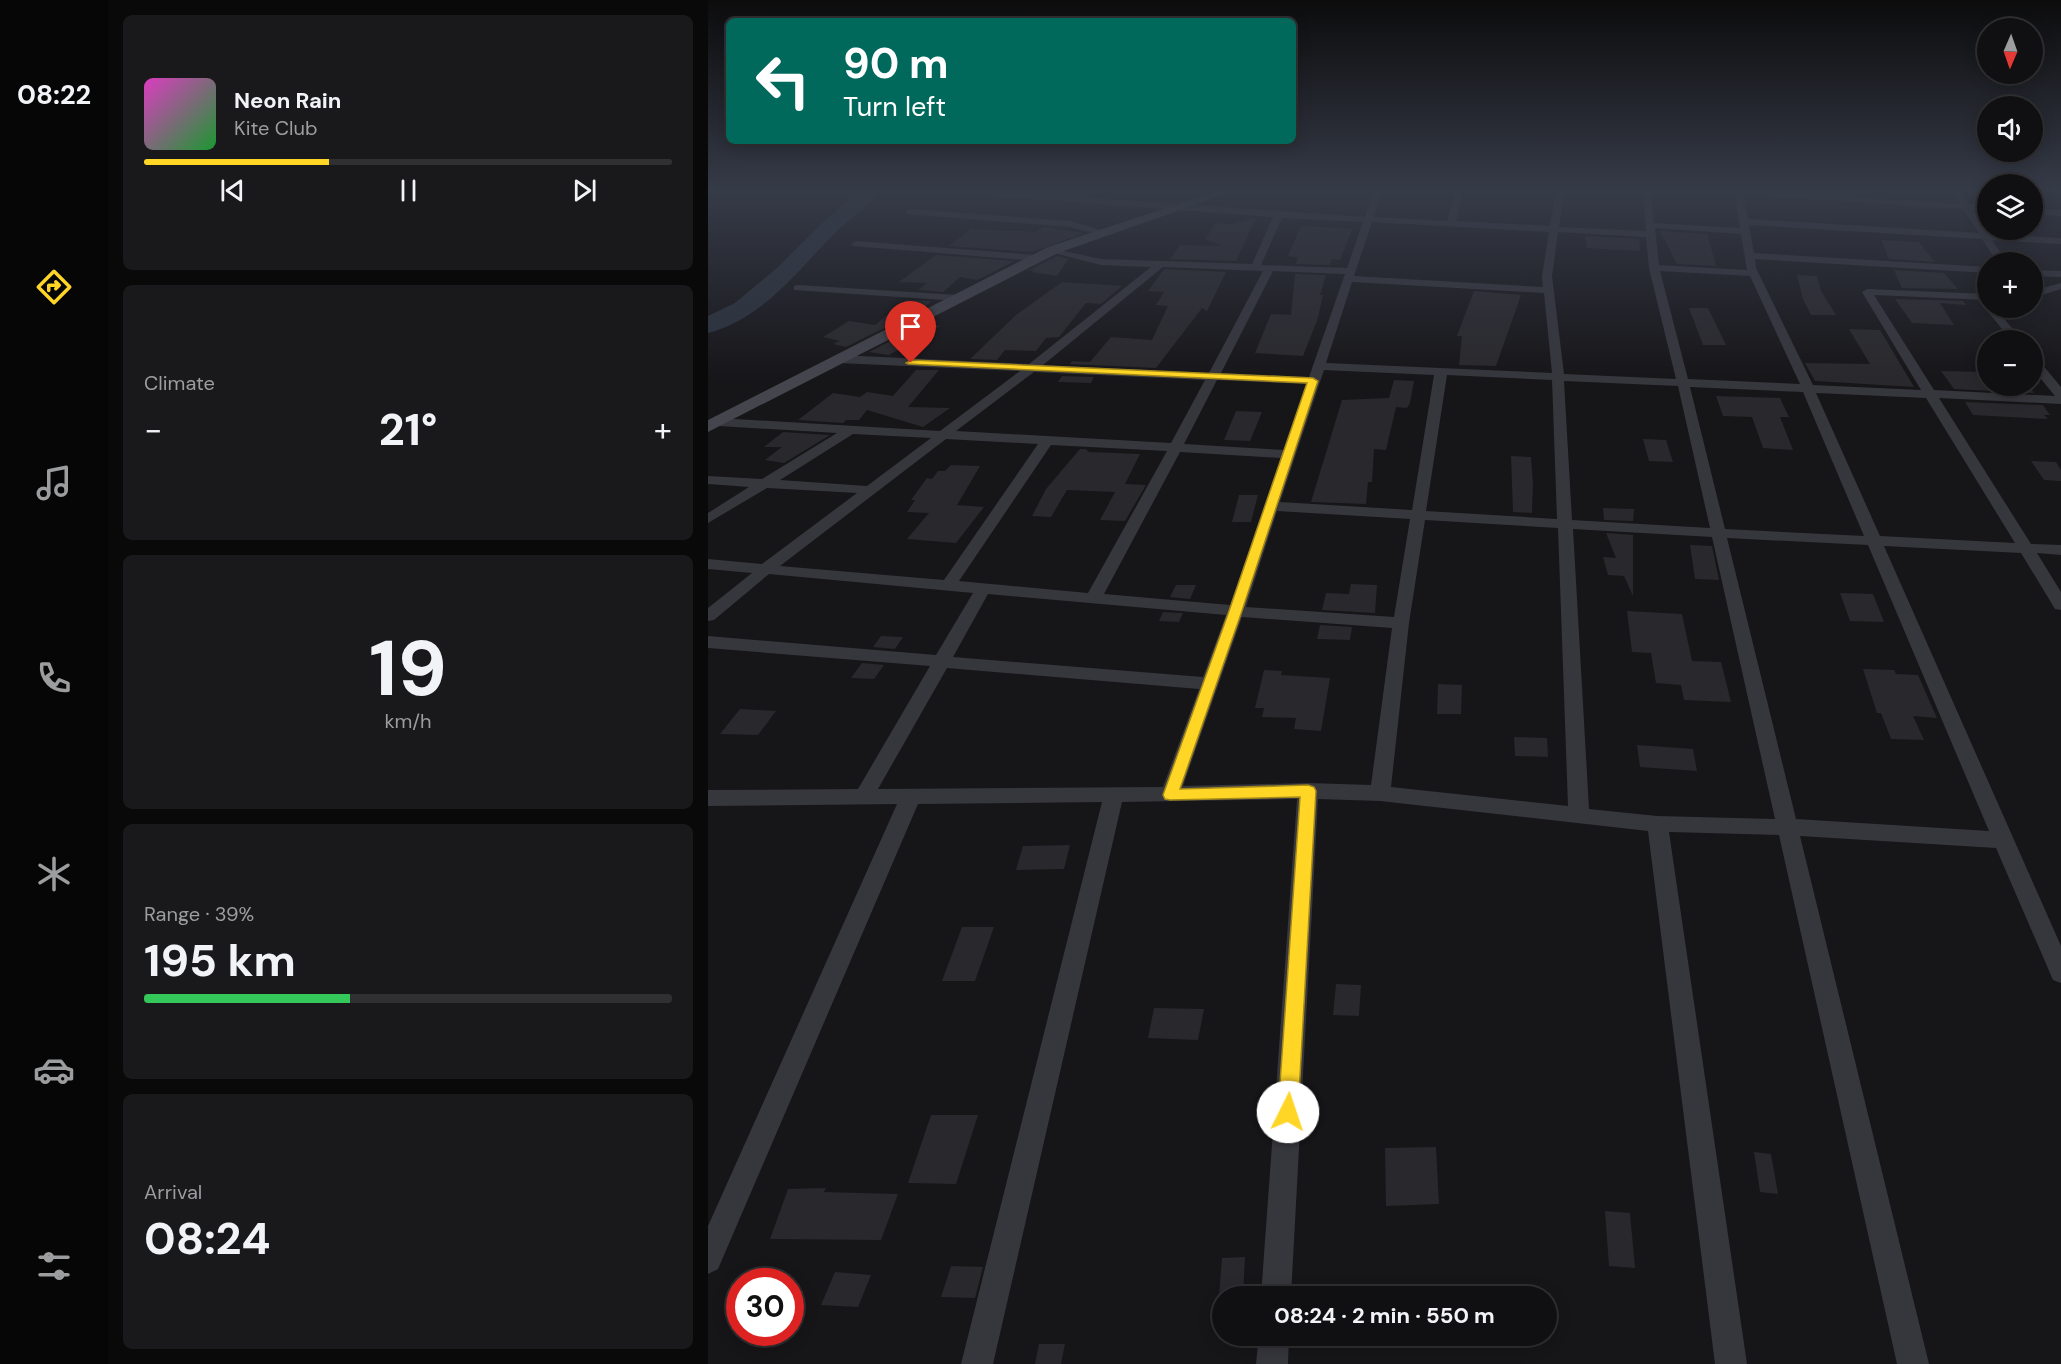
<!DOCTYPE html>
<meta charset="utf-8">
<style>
:root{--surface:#101012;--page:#19191b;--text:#f1f3f6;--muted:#9c9d9f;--line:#303032;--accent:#ffd526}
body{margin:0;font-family:"DM Sans",sans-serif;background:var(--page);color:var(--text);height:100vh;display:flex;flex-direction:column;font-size:22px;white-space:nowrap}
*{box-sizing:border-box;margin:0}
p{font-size:20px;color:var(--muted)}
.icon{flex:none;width:33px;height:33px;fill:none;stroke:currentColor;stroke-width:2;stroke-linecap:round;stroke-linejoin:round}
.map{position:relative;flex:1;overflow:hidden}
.side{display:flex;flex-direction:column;gap:15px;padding:15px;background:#09090a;width:600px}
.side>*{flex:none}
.top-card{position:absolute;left:18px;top:18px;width:570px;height:126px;border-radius:9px;box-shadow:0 3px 15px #0003,0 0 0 2px var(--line);background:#00695c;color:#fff;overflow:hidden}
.needle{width:39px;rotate:182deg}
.controls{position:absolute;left:1269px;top:18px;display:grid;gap:12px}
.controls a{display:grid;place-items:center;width:66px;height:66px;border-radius:50%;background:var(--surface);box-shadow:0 3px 15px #0003,0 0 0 2px var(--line);font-size:30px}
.speed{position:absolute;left:18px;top:1268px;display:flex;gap:12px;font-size:30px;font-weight:700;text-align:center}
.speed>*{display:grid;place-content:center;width:78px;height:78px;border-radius:50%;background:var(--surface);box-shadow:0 3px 15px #0003,0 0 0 2px var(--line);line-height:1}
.speed .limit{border:9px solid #d22;background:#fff;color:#111}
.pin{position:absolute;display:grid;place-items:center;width:51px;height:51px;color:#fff;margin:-62px -26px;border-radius:50% 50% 50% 0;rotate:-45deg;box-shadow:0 0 6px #0007}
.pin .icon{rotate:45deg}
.me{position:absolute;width:66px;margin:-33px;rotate:4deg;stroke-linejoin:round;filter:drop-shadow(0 0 4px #0008)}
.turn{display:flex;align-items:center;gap:21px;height:126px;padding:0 18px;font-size:27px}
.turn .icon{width:78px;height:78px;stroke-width:2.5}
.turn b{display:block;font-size:42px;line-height:51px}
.big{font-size:45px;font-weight:700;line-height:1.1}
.side .tile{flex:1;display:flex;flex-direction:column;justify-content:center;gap:9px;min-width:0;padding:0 21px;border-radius:9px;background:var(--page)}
.side .dial{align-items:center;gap:0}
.dial b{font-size:78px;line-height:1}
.song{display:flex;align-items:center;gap:18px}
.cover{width:72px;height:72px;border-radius:9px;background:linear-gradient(135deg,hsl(310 70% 55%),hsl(130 70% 35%))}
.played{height:6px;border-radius:3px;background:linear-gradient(90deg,var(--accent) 35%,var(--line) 35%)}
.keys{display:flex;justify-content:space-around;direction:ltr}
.heat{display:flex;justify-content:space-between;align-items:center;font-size:33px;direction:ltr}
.charge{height:9px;border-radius:4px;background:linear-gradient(90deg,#34c759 39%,var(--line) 0)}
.trip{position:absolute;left:504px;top:1286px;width:345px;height:60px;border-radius:30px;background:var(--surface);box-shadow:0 3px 15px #0003,0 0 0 2px var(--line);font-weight:700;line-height:60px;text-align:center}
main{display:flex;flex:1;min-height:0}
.tabs{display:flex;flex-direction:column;width:108px;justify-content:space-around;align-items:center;background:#060607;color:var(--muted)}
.tabs .icon{width:42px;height:42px}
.tabs .selected{color:var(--accent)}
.tabs b{font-size:27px;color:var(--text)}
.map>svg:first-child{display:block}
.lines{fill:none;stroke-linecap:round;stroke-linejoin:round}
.river{fill:#2a323d;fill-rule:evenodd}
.building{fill:#29282c}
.street{fill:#36363d;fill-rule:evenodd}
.secondary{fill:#44454d;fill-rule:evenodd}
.route{fill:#ffd526;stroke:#a68a19;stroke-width:1.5}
</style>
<main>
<nav class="tabs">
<b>08:22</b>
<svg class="icon selected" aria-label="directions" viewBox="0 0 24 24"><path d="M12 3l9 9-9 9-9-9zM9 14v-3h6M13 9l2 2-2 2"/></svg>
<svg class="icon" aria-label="music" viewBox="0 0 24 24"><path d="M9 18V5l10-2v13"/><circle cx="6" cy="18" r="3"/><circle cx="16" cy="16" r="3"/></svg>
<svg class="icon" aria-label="phone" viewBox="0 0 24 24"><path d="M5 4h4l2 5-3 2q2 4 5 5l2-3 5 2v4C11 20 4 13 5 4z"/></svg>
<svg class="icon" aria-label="climate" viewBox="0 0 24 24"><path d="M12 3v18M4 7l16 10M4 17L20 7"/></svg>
<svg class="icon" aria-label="car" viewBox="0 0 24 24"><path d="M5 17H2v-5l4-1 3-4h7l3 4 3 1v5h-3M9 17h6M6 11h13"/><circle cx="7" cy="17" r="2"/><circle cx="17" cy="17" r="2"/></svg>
<svg class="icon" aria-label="filters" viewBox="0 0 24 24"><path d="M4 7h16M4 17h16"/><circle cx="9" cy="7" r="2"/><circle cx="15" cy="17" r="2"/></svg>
</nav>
<section class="side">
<div class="tile">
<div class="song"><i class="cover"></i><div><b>Neon Rain</b><p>Kite Club</p></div></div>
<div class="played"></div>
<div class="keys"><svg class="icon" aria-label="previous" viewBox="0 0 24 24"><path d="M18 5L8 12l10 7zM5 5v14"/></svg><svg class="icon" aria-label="pause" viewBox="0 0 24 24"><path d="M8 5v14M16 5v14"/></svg><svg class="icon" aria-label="next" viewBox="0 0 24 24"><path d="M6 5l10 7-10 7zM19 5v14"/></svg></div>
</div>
<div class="tile"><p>Climate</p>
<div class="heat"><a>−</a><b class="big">21°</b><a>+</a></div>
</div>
<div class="tile dial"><b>19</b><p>km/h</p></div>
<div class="tile"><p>Range · 39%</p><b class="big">195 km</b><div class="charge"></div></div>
<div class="tile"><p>Arrival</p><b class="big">08:24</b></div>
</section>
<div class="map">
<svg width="1353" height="1364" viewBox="0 0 1353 1364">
<rect width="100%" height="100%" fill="#161518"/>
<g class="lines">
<path class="river" d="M150,191H172C161,207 142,218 128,232C90,270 55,319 0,333V316L27,303L69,268L114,223Z"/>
</g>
<g class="building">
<polygon points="548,218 528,261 462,259 472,245 515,246 497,239 508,223 525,224"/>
<polygon points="593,226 644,229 632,260 624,259 622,265 588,264 590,257 580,256"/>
<polygon points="335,227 376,233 324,252 241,246 263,229 328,232"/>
<polygon points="952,231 999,234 1008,266 969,264"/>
<polygon points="877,236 931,239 932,251 879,248"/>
<polygon points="1173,240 1211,242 1227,262 1181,259"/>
<polygon points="228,255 307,261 269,280 252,277 235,292 210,290 219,283 191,282"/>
<polygon points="349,256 360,259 349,276 324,272 326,270 319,271"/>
<polygon points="456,269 518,272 499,311 494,308 448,368 362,364 364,361 382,362 403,337 444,340 460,306 448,305 456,292 440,291"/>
<polygon points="1186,270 1236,273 1250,289 1194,288"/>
<polygon points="587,274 618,275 612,295 615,295 610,318 595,356 547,353 563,314 583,315"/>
<polygon points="1089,275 1109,276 1113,291 1128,315 1103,315 1095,299"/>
<polygon points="354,282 414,286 393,304 378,303 351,337 338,338 328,351 297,350 289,360 262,359 308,315"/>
<polygon points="766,291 813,295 788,366 751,365 754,336 749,336"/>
<polygon points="1187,299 1255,301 1258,305 1232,303 1246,325 1204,323"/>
<polygon points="198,300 223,301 216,308 138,347 125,344 132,341 115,337 141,321 167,325"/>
<polygon points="981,308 1000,308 1018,345 995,345"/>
<polygon points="218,323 232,326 181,355 161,352"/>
<polygon points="1141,329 1172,330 1206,387 1107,381 1097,363 1162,364"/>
<polygon points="208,370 231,370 200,407 242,408 215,427 159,410 151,420 138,420 135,423 90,420 125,393 152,397 159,392 185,396"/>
<polygon points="1233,371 1279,372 1280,386 1324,390 1326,393 1246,389"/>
<polygon points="354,376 386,377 383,383 350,382"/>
<polygon points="686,380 706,381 702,403 699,408 688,407 678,450 666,449 664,482 660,482 658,504 603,502 634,400 681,398"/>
<polygon points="1008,396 1072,398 1081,417 1072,417 1085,450 1055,448 1044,417 1015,416"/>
<polygon points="1257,402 1335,405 1342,415 1336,415 1340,419 1265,415"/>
<polygon points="528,411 554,412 542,441 516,440"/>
<polygon points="75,432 122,435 76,463 57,460 74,447 56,447"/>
<polygon points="935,439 958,440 965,462 941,461"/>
<polygon points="372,449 378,449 381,452 432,454 417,484 438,485 417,521 392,520 407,492 359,490 343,517 324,516 338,489"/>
<polygon points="803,456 823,457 825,485 824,513 805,512"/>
<polygon points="1323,461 1348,462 1353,470 1353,481 1336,480"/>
<polygon points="243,465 272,466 249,505 276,507 248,543 199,539 221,513 199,512 207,500 203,500 219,478 224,479 230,471 237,471"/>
<polygon points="531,495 550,495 543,522 524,522"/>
<polygon points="895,508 926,509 925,521 896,520"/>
<polygon points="898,533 925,535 925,596 916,576 900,575 895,557 908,558"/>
<polygon points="982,545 1004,546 1011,580 987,579"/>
<polygon points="643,584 669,585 667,613 614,610 618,593 641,594"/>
<polygon points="468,585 488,585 482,599 462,597"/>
<polygon points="1132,593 1165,594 1176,622 1142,621"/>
<polygon points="919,611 974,614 984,661 1013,662 1023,702 976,700 973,685 948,683 943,653 924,652"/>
<polygon points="455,612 475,613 471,622 451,621"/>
<polygon points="612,625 644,627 642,640 609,639"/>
<polygon points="173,636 195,637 187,649 165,647"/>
<polygon points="154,663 176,665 166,679 143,678"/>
<polygon points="1155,669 1186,670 1188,674 1210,675 1229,718 1205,716 1216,740 1183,739 1173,713 1169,713"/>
<polygon points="556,670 574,671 573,675 622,678 613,731 586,729 588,718 554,717 556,708 547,708"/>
<polygon points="730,684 754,685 753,714 729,714"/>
<polygon points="32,709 68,711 50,735 12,734"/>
<polygon points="806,737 839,738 840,757 807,756"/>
<polygon points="929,745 985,749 989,771 932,767"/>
<polygon points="362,845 356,869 308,870 315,846"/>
<polygon points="254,927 286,927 267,981 234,981"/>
<polygon points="628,984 653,985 651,1016 625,1015"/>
<polygon points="446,1008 496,1009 490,1040 440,1038"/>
<polygon points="223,1115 270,1115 248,1184 200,1183"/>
<polygon points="728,1147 731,1204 678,1206 677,1148"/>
<polygon points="1046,1152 1063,1154 1070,1194 1052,1192"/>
<polygon points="118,1188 116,1192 190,1194 173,1240 62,1239 80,1189"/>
<polygon points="897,1211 922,1213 927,1268 901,1266"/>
<polygon points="537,1257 535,1296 511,1296 514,1258"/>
<polygon points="243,1266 275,1267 267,1298 233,1297"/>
<polygon points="127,1272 163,1275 150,1307 113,1305"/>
<polygon points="331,1344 357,1344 353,1364 327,1364"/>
</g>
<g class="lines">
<g class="street">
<path d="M248,191H286L657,217L666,191H674L666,217L739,221L748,191H756L748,221L842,226L848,191H856L851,227L938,231L935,191H943L946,223L1032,228L1027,195L1008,194L1004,191H1049L1252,204L1244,191H1252L1261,204L1280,205V211L1265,210L1280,234L1353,238V244L1284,240L1299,262H1289L1274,239L1041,225L1046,253L1280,267V273L1047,259L1048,268L1105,385L1213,390L1154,292L1159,289L1280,294V300L1166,295L1226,390L1347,396L1324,368V357H1328L1353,387V404L1231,398L1323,544L1353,545V555L1329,553L1353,592V610L1347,609L1313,553L1176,546L1353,946V983L1345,980L1288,848L1092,836L1221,1364H1189L1071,835L961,832L1039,1364H1007L940,831L672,801L610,799L583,1296H553L589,799L414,802L285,1364H253L394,802L210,804L10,1269L0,1274V1226L189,804L0,806V790L150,789L222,666L0,648V636L228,655L265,593L61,574L6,620L0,621V608L44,573L0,569V559L54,564L149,493L59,488L0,523V513L41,487L0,484V476L54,479L129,433L10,426L3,422L10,418L232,431L312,371L131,363L125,359L131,355L321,364L443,267L393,265L342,252V248L393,259L544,264L565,217L252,194ZM1036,195L1255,209L1271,233L1040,219ZM574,218L655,222L639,268L553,265ZM664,222L841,232L834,276L835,287L646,276ZM947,228L1033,234L1039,270L951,265ZM850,232L938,237L941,268L968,379L856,374L844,276ZM455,267L555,271L501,373L335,365ZM565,271L637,274L601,377L513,373ZM952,271L1042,276L1092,384L980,379ZM644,282L836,293L844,373L618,363ZM616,370L726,375L704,510L572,502ZM326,372L497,380L463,443L248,431ZM739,375L844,380L849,519L718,511ZM509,380L598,384L576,450L476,444ZM856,381L970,386L1002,528L864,520ZM982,387L1095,392L1156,536L1017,529ZM1108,393L1218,398L1307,543L1172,536ZM145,434L223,438L159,486L72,480ZM238,439L330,444L236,580L72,566ZM343,445L459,451L380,593L251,581ZM472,452L573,458L522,605L396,594ZM569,511L702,519L686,617L538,607ZM717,520L850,528L860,806L683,787L701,623ZM865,529L1004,537L1067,819L949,816L881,809ZM1019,538L1160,545L1281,831L1088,819ZM280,594L518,615L495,677L245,657ZM534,617L684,628L663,785L600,783L475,786ZM239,668L491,689L455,787L170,789Z"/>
<polygon points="1324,208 1353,210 1353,216 1324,214"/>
<polygon points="201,209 362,221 399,232 394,235 362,227 198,214 197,212"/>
<polygon points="148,241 329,255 334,258 329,261 145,246 143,244"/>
<polygon points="1324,270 1353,271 1353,277 1324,276"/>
<polygon points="1353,283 1353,289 1324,298 1324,291"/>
<polygon points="90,285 251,295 256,298 251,301 86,290 86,286"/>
<polygon points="1280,305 1280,308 1287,308 1314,340 1303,340 1277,308"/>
<polygon points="551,1335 581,1335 580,1364 548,1364"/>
</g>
<polygon class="secondary" points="509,191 526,191 350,253 0,432 0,420 340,247"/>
</g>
<linearGradient id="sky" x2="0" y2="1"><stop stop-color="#0c0c0d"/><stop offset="0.5" stop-color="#363b48"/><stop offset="1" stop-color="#363b48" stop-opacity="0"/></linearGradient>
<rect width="1353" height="382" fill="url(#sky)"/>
<polygon class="route" points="203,360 605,378 610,381 534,611 472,789 600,785 606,787 608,791 590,1112 587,1119 580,1122 573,1119 570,1112 592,797 462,800 457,799 455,795 521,611 599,383 200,364 198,363"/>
</svg>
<div class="controls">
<a><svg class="needle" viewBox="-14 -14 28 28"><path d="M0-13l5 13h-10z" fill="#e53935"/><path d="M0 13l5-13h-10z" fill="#9c9d9f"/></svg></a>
<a><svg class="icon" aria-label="sound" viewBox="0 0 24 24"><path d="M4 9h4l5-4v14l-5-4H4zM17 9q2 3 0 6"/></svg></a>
<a><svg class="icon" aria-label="layers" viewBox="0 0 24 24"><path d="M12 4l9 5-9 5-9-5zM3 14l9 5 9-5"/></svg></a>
<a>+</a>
<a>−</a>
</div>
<div class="speed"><div class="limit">30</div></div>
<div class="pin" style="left:203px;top:363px;background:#d93025"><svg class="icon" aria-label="arrive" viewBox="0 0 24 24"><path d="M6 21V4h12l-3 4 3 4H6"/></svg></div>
<svg class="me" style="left:580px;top:1112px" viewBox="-20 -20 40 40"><circle r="19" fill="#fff"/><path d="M0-13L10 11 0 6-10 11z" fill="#ffd526"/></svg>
<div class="trip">08:24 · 2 min · 550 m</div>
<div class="top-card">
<div class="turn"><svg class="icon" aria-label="left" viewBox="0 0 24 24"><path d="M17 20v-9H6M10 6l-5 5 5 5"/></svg><div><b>90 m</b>Turn left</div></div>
</div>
</div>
</main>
